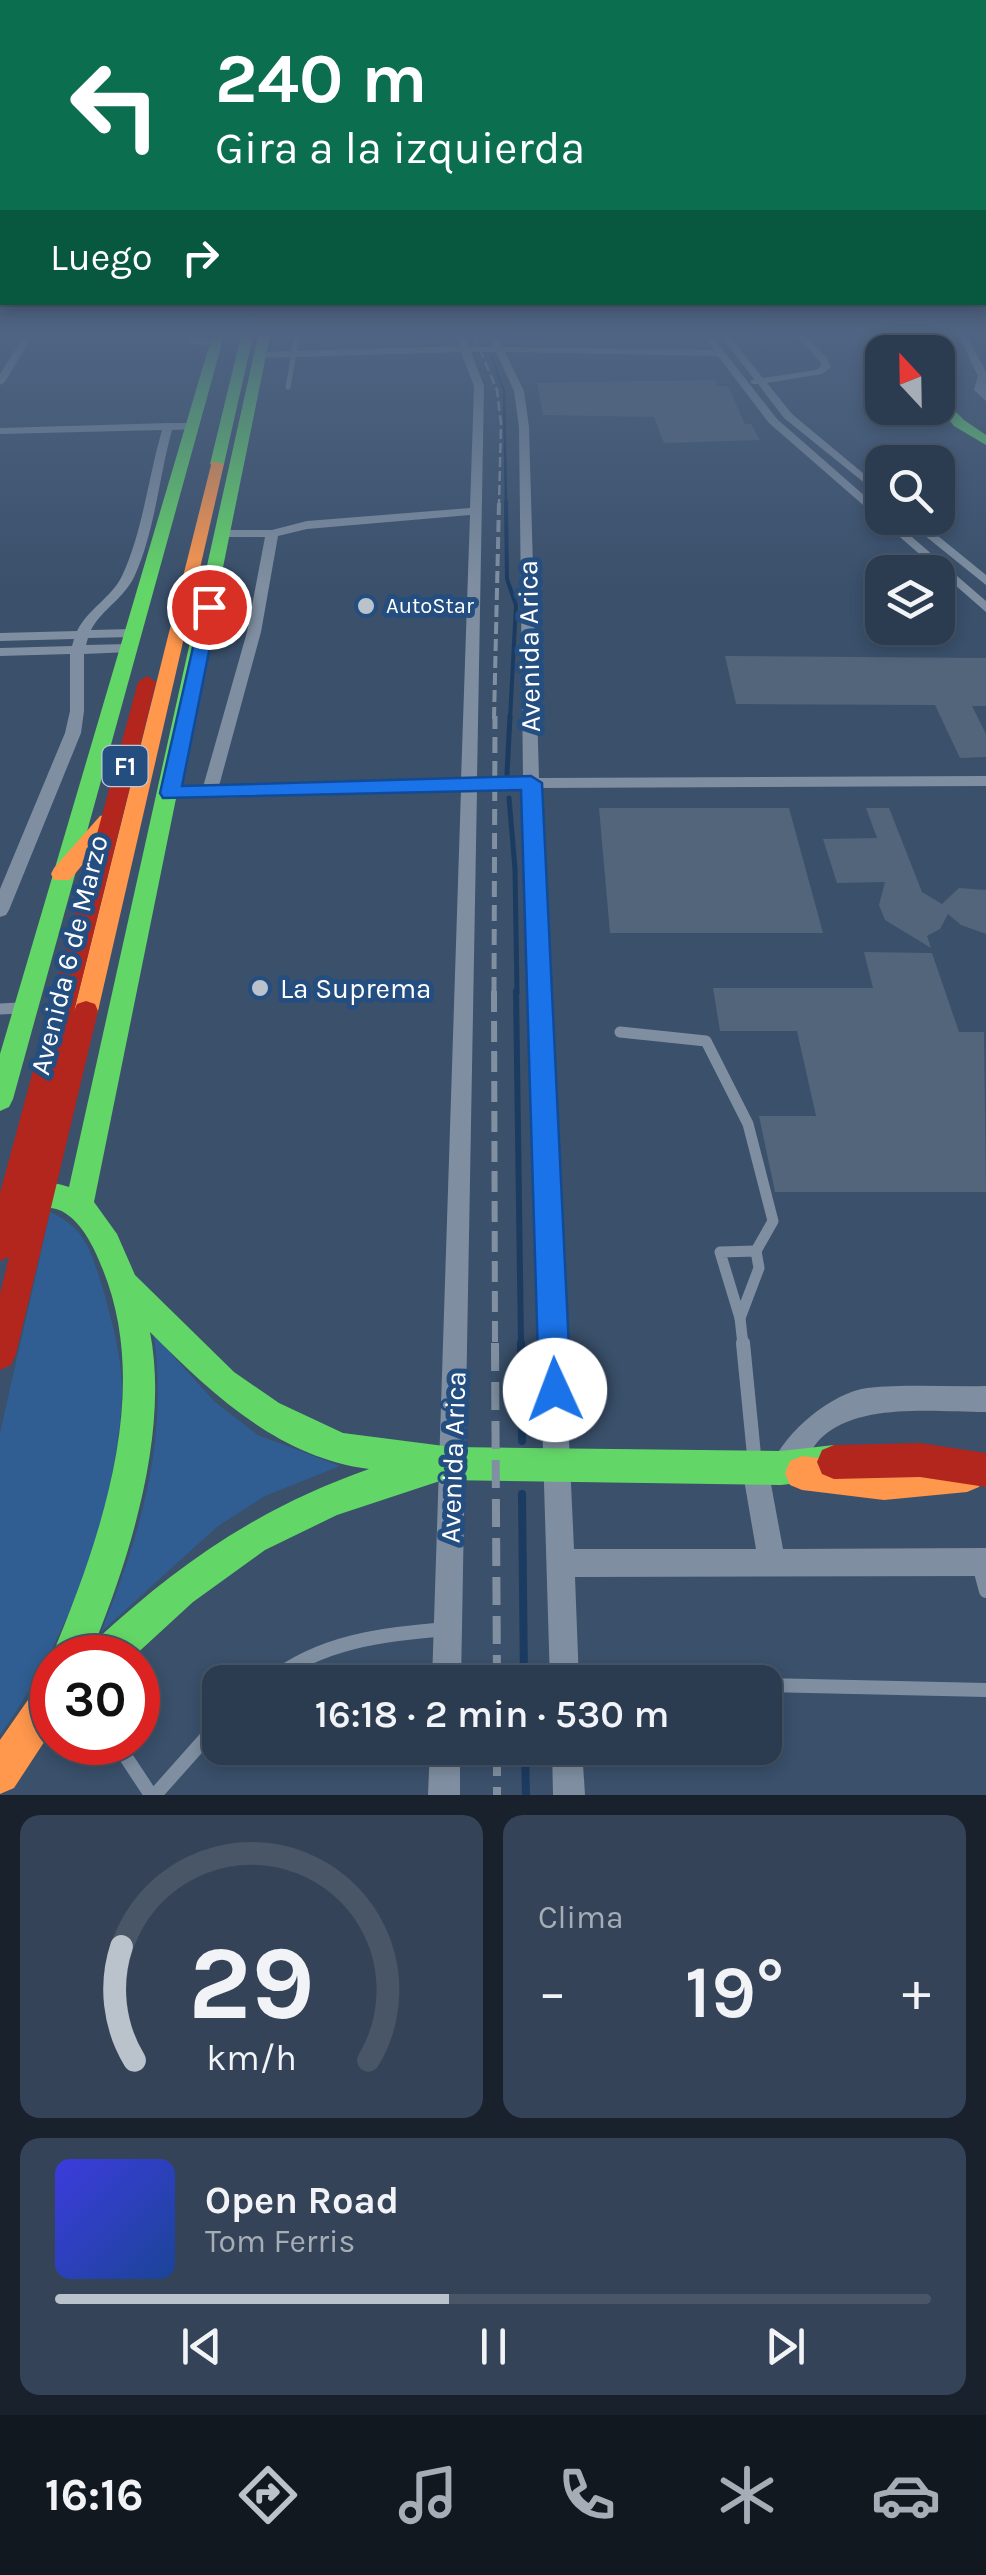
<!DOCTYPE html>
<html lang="es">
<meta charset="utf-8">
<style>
:root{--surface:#2c3c50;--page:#344357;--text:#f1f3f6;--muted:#a6adb7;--line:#485667;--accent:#bac2cb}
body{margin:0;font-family:Karla,sans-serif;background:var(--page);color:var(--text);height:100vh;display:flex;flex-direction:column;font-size:38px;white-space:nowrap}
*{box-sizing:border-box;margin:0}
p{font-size:32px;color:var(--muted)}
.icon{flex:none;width:55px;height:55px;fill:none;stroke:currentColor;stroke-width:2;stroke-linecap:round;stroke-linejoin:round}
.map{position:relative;height:1795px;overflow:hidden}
.sheet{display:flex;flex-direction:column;gap:20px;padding:20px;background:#18212c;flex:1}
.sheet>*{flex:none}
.banner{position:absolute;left:0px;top:0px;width:988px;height:305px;box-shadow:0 5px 15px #0003,0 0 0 2px var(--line);background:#0b6e4f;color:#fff;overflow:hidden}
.needle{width:65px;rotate:338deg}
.controls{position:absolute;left:865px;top:335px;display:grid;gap:20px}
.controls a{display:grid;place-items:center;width:90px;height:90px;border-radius:20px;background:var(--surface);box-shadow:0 5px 15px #0003,0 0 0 2px var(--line);font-size:50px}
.speed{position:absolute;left:30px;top:1635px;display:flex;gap:20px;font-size:50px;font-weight:700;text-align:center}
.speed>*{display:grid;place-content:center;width:130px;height:130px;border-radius:50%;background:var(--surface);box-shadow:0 5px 15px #0003,0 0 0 2px var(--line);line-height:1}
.speed .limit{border:15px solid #d22;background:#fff;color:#111}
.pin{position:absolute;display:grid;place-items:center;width:85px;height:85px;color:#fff;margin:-42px;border:5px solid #fff;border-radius:50%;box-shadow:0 2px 10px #0007}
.me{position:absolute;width:110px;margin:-55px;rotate:358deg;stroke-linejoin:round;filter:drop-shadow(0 0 8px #0008)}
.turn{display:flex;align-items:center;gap:35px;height:210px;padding:0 50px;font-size:45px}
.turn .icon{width:130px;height:130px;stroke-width:2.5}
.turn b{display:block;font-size:70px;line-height:85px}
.then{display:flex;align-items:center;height:95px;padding:0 50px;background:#0003;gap:20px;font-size:38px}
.big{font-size:75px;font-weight:600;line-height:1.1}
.sheet .tile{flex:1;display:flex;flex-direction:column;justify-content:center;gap:15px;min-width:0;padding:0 35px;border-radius:20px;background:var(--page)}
.sheet .dial{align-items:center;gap:0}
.dial svg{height:260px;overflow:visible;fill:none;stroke:var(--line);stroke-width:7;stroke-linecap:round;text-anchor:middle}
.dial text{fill:var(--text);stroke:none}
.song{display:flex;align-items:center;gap:30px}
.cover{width:120px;height:120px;border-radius:15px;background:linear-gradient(135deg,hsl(240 70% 55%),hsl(220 70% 35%))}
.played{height:10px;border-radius:5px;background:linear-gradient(90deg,var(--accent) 45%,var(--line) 45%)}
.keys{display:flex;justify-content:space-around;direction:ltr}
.heat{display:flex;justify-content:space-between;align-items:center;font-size:55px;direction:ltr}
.sheet .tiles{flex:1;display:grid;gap:20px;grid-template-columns:1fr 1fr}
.tile:last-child{grid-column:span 2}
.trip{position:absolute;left:202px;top:1665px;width:580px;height:100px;border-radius:20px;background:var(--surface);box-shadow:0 5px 15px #0003,0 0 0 2px var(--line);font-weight:600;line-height:100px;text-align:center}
.dock{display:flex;height:160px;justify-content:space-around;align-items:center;background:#121820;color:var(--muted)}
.dock .icon{width:70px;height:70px}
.dock .active{color:var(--accent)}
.dock b{font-size:45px;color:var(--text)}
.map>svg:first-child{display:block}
.green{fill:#305e92}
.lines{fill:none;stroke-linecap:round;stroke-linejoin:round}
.stream-far4{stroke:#1c3b61;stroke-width:2.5}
.stream-far3{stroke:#1c3b61;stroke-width:4}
.stream-far2{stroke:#1c3b61;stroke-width:5}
.stream-far1{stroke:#1c3b61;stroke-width:6}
.stream{stroke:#1c3b61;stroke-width:8}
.building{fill:#53657b}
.lane-far2{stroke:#7f8fa1;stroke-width:5}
.lane-far1{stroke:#7f8fa1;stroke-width:11}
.lane{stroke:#7f8fa1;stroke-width:14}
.street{fill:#7f8fa1;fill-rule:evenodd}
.fast{fill:#63d668;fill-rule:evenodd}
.slow{fill:#ff974d;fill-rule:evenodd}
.jam{fill:#b3261e;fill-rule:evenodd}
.rail-far4{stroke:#8090a1;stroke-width:2.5;stroke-dasharray:10 4;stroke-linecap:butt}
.rail-far3{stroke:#8090a1;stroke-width:4;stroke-dasharray:12 5;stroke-linecap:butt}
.rail-far2{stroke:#8090a1;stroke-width:5;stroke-dasharray:16 8;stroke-linecap:butt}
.rail-far1{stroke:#8090a1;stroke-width:6;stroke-dasharray:21 9;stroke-linecap:butt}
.rail{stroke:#8090a1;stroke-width:8;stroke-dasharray:28 11;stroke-linecap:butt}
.route{fill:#1a73e8;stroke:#114b97;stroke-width:2.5}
.poi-dot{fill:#bac2cb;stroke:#254e80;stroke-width:4}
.labels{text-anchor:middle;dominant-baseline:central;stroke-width:10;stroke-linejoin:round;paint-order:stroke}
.far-poi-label{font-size:22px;fill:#fff;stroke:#254e80;text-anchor:start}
.shield{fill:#254e80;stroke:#becad9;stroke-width:2.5}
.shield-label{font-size:25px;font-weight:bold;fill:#fff}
.street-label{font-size:28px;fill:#fff;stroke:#254e80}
.poi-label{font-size:28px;fill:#fff;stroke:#254e80;text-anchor:start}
</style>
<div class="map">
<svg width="986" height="1795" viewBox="0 0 986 1795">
<rect width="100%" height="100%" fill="#3a506b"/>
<g class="green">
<path d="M50,1212C87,1229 91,1252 103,1289C112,1321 123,1361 122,1394C116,1515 69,1638 0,1735V1433Z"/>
<path d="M154,1335L215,1402L258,1435L340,1466L265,1496L218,1526L101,1632C141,1533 168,1442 154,1335Z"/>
</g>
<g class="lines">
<g class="stream-far4">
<polyline points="481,336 486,347"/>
<polyline points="492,358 504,391 506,504"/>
</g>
<polyline class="stream-far3" points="506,502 507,579 516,605 510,719"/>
<g class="stream-far2">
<polyline points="507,774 510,716"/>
<polyline points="509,798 515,869 517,993"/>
</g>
<polyline class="stream-far1" points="516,991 521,1345"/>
<g class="stream">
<polyline points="521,1343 522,1441"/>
<polyline points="522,1494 524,1682"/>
<polyline points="525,1748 526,1795"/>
</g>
</g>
<g class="building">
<polygon points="716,380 718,386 728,386 745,424 751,424 760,440 664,443 654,417 543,415 537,383"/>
<polygon points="725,656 986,658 986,706 972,706 986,734 986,757 960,758 935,705 736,704"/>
<polygon points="599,808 789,808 823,933 610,933"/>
<polygon points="866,808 889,808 922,892 942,904 959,888 986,890 986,934 961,925 948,914 940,929 927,936 931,948 885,920 879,905 885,882 837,883 823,839 877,838"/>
<polygon points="864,952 932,953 959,1032 984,1032 986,1192 775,1192 759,1116 816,1116 797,1031 720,1031 713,988 873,988"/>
</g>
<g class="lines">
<polyline class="lane-far2" points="288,387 297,336"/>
<g class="lane-far1">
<polyline points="0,1009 19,1008"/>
<polyline points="620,1032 706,1041 748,1124 773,1221 756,1251"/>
<polygon points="756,1251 759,1268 740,1318 720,1252"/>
<polyline points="740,1318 743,1345"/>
</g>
<g class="lane">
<polyline points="743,1343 754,1455"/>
<polyline points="979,1565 986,1591"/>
<polyline points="568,1680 677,1682"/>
<path d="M269,1682C321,1641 381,1635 445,1629"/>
<polyline points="765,1685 986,1690"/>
<polyline points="116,1742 151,1795"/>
<polyline points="155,1795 220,1722"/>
</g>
<g class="street">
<polygon points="24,336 32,336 5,382 0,385 0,374"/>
<path d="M189,336L222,341C214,346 195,346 187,341Z"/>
<path d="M456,336H464L468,346L493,347L489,336H497L503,347L714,350L704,336H712L777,419L882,511V518H890L986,601V612L769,423L718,356L505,352L524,391L529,427L539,778L986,776V786L539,788L574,1549H756L742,1468L746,1459L755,1455L764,1459L768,1468L783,1549L986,1548V1576L575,1577L579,1682H550L523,788L477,790L461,1682H432L461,790L209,798H170L162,793L170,788L203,787L247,632L265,537H225L219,533L221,530H272L307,521L470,508L474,386L461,352L261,358L256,355L261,352L459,346ZM471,352H496L514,391L519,427L523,778L477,779L484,386ZM470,515L461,780L219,786L261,632L278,536L307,529Z"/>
<polygon points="721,336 729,336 763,378 816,370 821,366 820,361 796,336 805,336 827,358 831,367 822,374 767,383 792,414 882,489 882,497 784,418 758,384 752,384 750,382 754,379"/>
<polygon points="959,336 967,336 986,372 986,401 974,390 978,376"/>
<path d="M168,423H193L198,426L193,429L172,430C159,477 155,530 135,575C125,598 102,609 91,630L133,629L140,633L133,637L88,638L86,645L130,644L137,648L130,652L84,654V711L81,733L9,910L6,915L0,917V889L65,733L70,711V654L0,656V648L72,646L74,639L0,641V633L77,631C88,609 112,597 122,576C143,531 148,478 162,430L0,434V428Z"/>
<polygon points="903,518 916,518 986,575 986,585"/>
<path d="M986,1386V1412C938,1412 866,1403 827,1433C810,1445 805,1469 785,1477L776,1473L772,1464C786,1431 832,1393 867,1388C906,1384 947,1387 986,1386Z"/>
<polygon points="430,1748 460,1748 460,1795 428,1795"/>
<polygon points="552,1748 582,1748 585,1795 553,1795"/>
</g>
<g class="fast">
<polygon points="212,336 224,336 13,1099 9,1107 0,1111 0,1054"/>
<polygon points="241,336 253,336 224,464 217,468 210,464"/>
<path d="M258,336H270L94,1202L117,1234L135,1275L234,1372L279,1403L343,1433L452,1447L781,1451L834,1445L846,1450L851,1462L846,1474L834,1479L781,1485L443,1480L337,1515L265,1550L193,1602L132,1658H52V1661L51,1658C99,1542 153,1394 103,1270C95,1250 84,1225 65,1213C50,1203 30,1211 13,1204L9,1195L13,1186C31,1179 51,1181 69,1187ZM150,1332C212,1394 278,1457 369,1469C259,1508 181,1562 96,1640C132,1551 169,1429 150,1332Z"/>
<polygon points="938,394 964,420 986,435 986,445 954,426 938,406"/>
</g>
<g class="slow">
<polygon points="890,336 902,336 919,352 907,352"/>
<polygon points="212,461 224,464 98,1011 95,1018 86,1021 77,1018 74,1011"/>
<polygon points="107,814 118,821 114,826 70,880 54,880 51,874 54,868 100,816"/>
<polygon points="802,1456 884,1466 967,1458 979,1463 984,1475 979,1487 967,1492 884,1500 802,1490 790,1485 785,1473 790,1461"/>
<polygon points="52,1678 52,1730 14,1788 0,1794 0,1740 39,1684"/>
</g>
<g class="jam">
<polygon points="147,676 156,682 74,1011 77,1004 86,1001 95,1004 98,1011 16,1354 11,1365 0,1370 0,1294 9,1257 0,1261 0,1193 138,682"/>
<polygon points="920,1443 986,1453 986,1487 920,1477 834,1479 822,1474 817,1462 822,1450 834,1445"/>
</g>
<polyline class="rail-far4" points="474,336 497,390 501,424 499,504"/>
<polyline class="rail-far3" points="494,719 499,502"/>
<polyline class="rail-far2" points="494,993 495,716"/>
<polyline class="rail-far1" points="494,991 495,1345"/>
<g class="rail">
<polyline points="495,1343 497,1682"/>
<polyline points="497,1748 497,1795"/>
</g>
</g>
<linearGradient id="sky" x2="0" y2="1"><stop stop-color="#202c3b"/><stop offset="0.57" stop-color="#4f6482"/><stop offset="1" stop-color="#4f6482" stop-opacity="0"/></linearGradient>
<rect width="986" height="587" fill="url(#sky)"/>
<polygon class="route" points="203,603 218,607 182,786 531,776 542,783 571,1390 566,1401 555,1406 543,1401 539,1390 521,790 163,798 160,793"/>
<g class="poi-dot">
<circle cx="366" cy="606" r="10"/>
<circle cx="260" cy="988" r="10"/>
</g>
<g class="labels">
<g class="far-poi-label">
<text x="386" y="606">AutoStar</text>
</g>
<rect class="shield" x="102.5" y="746" width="45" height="40" rx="8"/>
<g class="shield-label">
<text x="125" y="766">F1</text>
</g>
<g class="street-label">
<text transform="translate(529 646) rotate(-91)">Avenida Arica</text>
<text transform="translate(69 955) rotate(-76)">Avenida 6 de Marzo</text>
<text transform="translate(453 1457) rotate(-88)">Avenida Arica</text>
</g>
<g class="poi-label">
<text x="280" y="988">La Suprema</text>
</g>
</g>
</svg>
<div class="controls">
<a><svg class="needle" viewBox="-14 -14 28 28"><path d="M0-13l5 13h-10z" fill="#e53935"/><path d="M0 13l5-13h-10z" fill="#a6adb7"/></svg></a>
<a><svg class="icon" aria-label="search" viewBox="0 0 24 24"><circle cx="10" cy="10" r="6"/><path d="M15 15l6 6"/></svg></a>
<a><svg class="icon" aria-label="layers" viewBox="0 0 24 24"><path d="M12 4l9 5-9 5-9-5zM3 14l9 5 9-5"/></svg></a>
</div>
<div class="speed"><div class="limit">30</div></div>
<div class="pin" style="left:209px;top:607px;background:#d93025"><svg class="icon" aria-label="arrive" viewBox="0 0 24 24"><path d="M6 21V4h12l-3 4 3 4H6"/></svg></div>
<svg class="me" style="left:555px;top:1390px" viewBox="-20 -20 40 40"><circle r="19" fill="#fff"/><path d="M0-13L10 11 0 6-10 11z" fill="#1a73e8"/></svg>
<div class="trip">16:18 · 2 min · 530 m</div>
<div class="banner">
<div class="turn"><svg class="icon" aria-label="left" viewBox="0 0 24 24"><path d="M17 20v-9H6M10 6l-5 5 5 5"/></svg><div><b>240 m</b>Gira a la izquierda</div></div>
<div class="then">Luego<svg class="icon" aria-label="right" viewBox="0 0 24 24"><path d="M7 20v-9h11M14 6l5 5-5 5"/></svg></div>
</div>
</div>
<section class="sheet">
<div class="tiles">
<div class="tile dial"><svg viewBox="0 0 100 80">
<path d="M14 69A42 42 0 1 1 86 69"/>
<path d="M14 69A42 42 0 0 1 10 34" stroke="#bac2cb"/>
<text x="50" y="56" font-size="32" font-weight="700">29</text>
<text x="50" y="72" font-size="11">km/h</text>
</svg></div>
<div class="tile"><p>Clima</p>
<div class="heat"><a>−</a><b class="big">19°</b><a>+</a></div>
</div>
<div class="tile">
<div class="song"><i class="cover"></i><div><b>Open Road</b><p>Tom Ferris</p></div></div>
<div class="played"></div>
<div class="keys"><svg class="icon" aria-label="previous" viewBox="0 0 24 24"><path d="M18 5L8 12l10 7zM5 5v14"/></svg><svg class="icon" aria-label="pause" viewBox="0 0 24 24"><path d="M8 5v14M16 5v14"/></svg><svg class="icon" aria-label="next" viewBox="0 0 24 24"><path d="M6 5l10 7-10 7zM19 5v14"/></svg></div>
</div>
</div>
</section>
<nav class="dock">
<b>16:16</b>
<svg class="icon active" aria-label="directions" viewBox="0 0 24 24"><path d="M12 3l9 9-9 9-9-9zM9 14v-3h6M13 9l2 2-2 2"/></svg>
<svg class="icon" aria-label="music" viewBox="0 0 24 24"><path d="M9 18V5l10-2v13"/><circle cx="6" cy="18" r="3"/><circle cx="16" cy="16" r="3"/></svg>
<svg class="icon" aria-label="phone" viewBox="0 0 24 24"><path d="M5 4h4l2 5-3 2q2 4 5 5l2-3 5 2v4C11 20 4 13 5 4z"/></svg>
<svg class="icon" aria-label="climate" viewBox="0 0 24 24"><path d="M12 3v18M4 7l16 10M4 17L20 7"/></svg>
<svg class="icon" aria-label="car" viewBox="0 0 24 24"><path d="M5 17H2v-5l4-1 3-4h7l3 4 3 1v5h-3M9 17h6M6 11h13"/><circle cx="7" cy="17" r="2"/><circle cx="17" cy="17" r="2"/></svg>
</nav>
